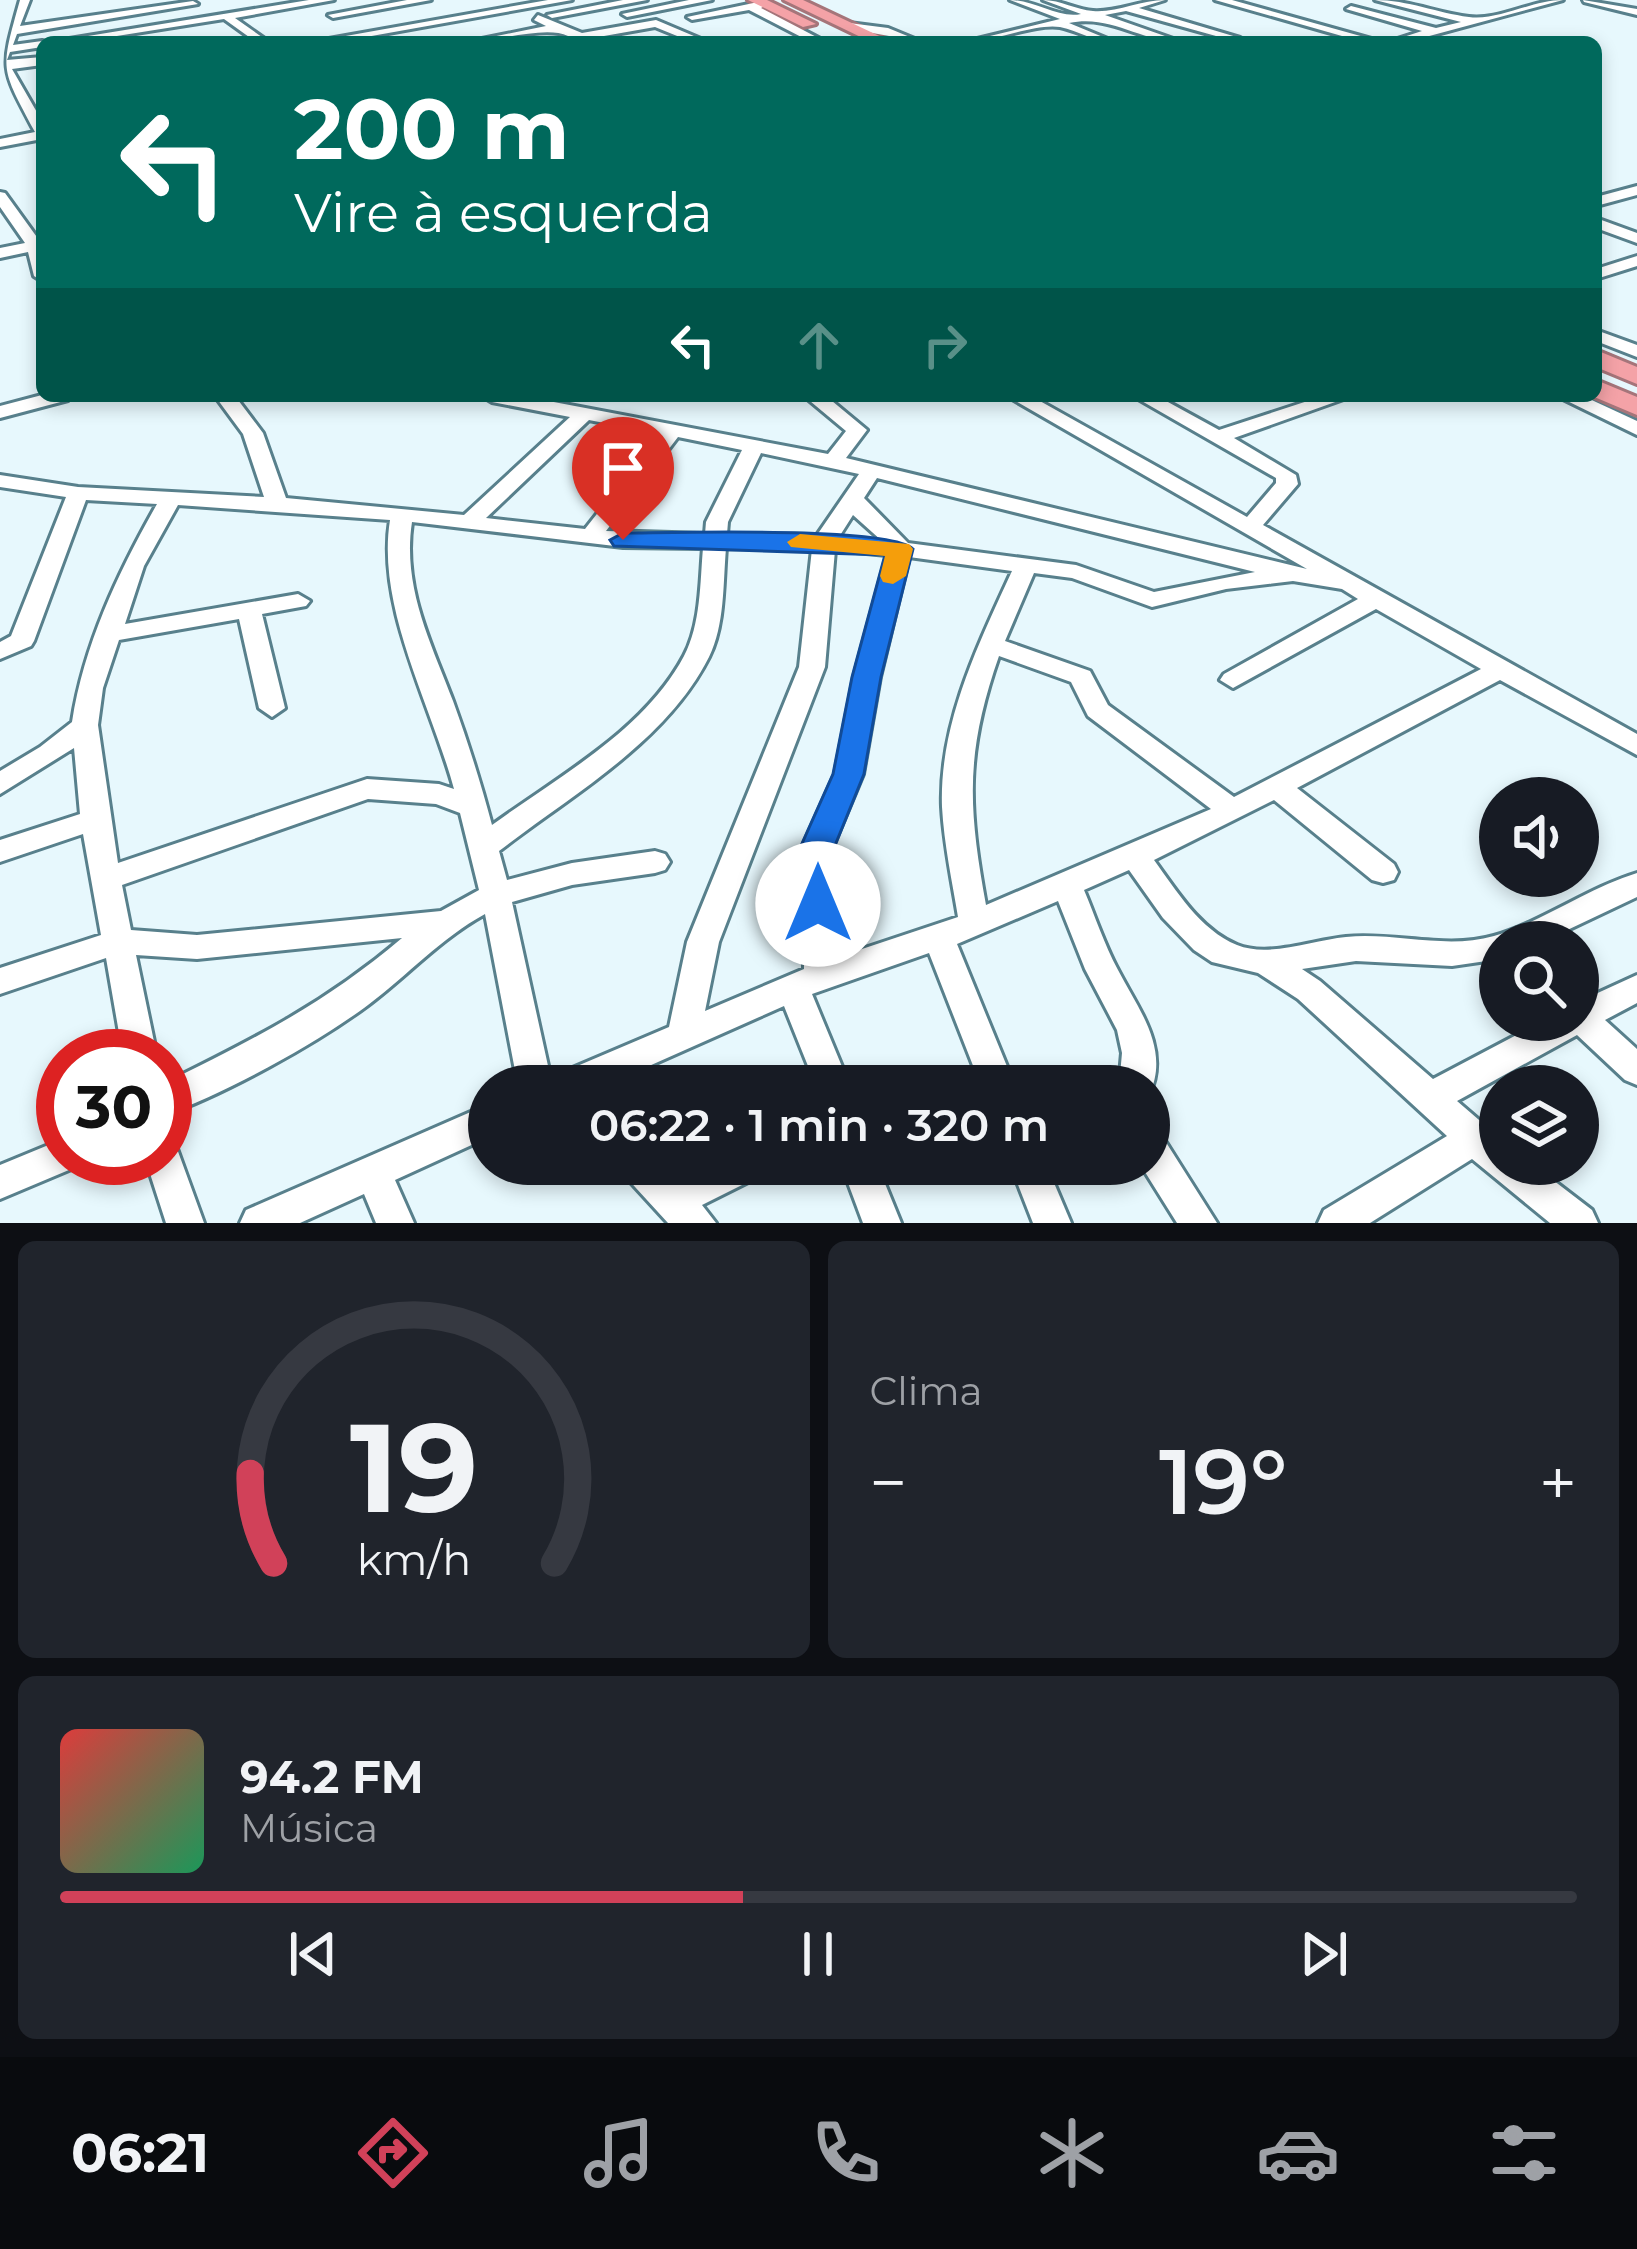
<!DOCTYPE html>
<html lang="pt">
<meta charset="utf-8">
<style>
:root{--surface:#171b24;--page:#20242c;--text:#f1f3f6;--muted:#9ea1a6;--line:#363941;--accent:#d14159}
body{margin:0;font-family:Montserrat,sans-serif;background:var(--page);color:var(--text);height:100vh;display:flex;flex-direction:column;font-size:45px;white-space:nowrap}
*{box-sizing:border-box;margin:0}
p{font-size:39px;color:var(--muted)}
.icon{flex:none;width:66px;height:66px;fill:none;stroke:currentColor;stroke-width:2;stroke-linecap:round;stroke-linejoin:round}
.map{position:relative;height:1223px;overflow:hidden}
.side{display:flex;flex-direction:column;gap:18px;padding:18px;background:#0d0f14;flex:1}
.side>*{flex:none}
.hud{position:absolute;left:36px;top:36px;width:1566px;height:366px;border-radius:18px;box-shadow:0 6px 18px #0003;background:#00695c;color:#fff;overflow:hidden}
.fabs{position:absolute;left:1479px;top:777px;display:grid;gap:24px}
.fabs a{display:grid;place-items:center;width:120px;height:120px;border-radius:50%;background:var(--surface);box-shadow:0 6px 18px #0003;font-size:60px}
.speed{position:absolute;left:36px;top:1029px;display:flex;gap:24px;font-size:60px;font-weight:700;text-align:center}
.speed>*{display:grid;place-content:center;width:156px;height:156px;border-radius:50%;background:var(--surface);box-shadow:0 6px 18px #0003;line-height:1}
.speed .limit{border:18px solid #d22;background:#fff;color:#111}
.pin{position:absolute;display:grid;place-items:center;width:102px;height:102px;color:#fff;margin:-123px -51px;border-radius:50% 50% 50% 0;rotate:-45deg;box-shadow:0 0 12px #0007}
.pin .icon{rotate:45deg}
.me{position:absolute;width:132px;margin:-66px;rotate:0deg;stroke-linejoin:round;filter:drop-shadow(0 0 9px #0008)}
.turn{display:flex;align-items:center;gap:42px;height:252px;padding:0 60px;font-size:54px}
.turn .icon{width:156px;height:156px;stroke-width:2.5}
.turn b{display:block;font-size:84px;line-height:102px}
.lanes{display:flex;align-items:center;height:114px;padding:0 60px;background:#0003;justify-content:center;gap:60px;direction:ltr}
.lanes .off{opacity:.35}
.big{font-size:90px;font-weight:600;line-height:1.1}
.side .widget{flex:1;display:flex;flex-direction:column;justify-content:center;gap:18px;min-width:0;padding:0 42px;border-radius:18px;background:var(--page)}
.side .dial{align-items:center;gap:0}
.dial svg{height:312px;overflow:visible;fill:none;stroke:var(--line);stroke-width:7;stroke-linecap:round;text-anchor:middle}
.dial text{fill:var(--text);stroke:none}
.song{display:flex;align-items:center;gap:36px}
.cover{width:144px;height:144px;border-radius:18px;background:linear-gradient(135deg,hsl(0 70% 55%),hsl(150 70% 35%))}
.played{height:12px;border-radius:6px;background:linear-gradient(90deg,var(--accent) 45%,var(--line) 45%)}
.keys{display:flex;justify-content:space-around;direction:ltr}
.heat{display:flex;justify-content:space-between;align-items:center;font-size:66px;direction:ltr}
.side .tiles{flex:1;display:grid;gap:18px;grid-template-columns:1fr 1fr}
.widget:last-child{grid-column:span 2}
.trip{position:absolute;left:468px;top:1065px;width:702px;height:120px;border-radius:60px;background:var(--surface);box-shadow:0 6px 18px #0003;font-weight:600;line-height:120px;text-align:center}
.dock{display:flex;height:192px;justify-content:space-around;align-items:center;background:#090b0e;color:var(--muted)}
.dock .icon{width:84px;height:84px}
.dock .active{color:var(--accent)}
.dock b{font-size:54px;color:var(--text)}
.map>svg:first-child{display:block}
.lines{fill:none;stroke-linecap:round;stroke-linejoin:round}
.stream{stroke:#3ea5be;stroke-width:3}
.minor-casing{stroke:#58808c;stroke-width:6}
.highway-casing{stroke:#a5757a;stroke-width:6}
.minor{fill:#fff;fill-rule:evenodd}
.highway{fill:#f4a2a7;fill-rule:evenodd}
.route{fill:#1a73e8;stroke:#114b97;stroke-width:3}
.slow{fill:#f59e0b}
</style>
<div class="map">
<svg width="1637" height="1223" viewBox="0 0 1637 1223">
<rect width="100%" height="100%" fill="#e7f8fd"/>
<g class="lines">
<g class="stream">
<polyline points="873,32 895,42"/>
<polyline points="1596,349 1622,360"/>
<polyline points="1620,408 1637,416"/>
</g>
<defs>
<g id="minor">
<path d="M20,0H30L20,26L193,1L198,4L17,34L13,45L42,41L46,42H42V47L10,52L7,60L42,57V65L12,69L42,121V139L0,147V139L35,132C0,66 0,72 20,0Z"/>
<polygon points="309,0 334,0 235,18 269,42 256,42 224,19 79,42 51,42"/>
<polygon points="407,0 431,0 333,18 328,15"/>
<polygon points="548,0 572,0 338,42 312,42"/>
<polygon points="623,0 647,0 552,18 547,15"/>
<polygon points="689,0 712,0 627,17 622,14"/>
<path d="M1010,0C1034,0 1059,19 1081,14L1043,0C1061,0 1076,10 1093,11C1116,13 1141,0 1165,0L1139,8L1240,38L1234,41L1126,11L1105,15L1182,42C1140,42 1111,14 1069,23L1115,42C1094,42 1079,31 1060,27C1035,23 994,42 965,42L1060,19Z"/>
<polygon points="1215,0 1232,0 1382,42 1363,42"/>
<path d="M1375,0C1408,0 1437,13 1469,17C1498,21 1532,0 1563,0L1407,42H1388L1422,31L1346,9L1351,6L1436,28L1461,22Z"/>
<polygon points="1583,0 1637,9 1637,15 1584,2"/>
<polygon points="763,1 768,4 761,8 826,42 811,42 749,10 692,20 687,17"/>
<path d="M538,15L582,33L656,20L708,42H692L655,27L570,42L562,39L568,36C545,25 496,42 467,42L546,26L534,20Z"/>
<polygon points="849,23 888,28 922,42 845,28"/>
<polygon points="1637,186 1637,195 1596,206 1596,197"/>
<polygon points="0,192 5,193 39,240 42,239 42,281 34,276 28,252 0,258 0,248 25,243 0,207"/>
<polygon points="1596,218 1637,233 1637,243 1596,228"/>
<polygon points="1637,256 1637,266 1596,279 1596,269"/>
<polygon points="1596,330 1637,345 1637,357 1596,341"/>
<polygon points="42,395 71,396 68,400 0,418 0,406"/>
<path d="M215,396H235L263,433L286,498L464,515L570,417L492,402L482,396H522L828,454L846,431L804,396H826L867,430L846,458L1307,569L1007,396H1031L1247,517L1276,483V478L1133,396H1157L1219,430L1323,396H1352L1234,438L1296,475L1298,484L1263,525L1637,734V755L1500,680L1297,788L1394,864L1398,872L1394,880L1383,883L1372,880L1274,800L1154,860C1176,890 1200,930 1237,945C1269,958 1313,940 1346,937C1395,932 1446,950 1494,936C1542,922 1588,888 1637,873V897L1542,942H1500V959L1452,966L1356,961L1302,969L1320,981L1433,1079L1545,1020H1578V1002L1637,975V1003L1605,1020L1637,1049V1085L1625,1080L1577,1035L1457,1101L1500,1138V1164H1532L1592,1210L1598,1223H1550L1472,1159L1370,1223H1318L1324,1210L1447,1136L1298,999L1258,973L1212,962L1194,950L1163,918L1129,870L1084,890C1095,916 1104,944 1118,970C1138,1009 1171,1049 1149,1095V1086H1119L1122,1053L1117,1030L1085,969L1058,901L957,944L1015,1086H981L929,953L812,994L850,1086H816L784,1006L604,1086H518L485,914C441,938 408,975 368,1005C317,1043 225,1094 165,1115V1083C256,1038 324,1004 402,938L197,959L136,955L157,1056H123L106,958L0,994V968L101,935L83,834L0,862V840L80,814L74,748L0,794V771L40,747L72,722C84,644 119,571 157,504L86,500L34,641L31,646L0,659V642L11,636L66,497L0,487V475L78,487L264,497L243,434ZM589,420L660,434L585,529L486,518ZM678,437L742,450L706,522L705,534L606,531ZM761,453L859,474L817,535L727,534L728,522ZM877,478L1255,572L1154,592L1076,565L908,543L864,498ZM178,505L390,520C376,607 431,704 454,789L439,784L367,779L118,863L98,725L103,688L119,640L239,619L259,708L272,717L285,708L262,614L306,606L310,601L298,594L125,624L144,566ZM853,515L882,541L839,537ZM412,522L623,547L703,548C700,582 701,624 684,656C644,731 559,776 492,825C481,784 468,742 453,701C431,643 402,587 412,522ZM726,548L812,549L799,667L687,942L669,1027L556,1075L552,1084L512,902L572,885L655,873L665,870L670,862L665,854L655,851L572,863L507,880L499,851C573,794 666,742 709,657C725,625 723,583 726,548ZM835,550L887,555L854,677L835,774L802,848L804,969L705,1011L719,942L825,667ZM909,557L1012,571C978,645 939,724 942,807C944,844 952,881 958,917L835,958L832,848L863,774L880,677ZM1034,573L1072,578L1152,607L1226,589L1293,581L1342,589L1358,599L1224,674L1220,680L1233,688L1376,609L1481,669L1234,797L1108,705L1090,671L1005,641ZM999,656L1071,682L1088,716L1211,809L986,905C968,806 965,753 999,656ZM368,799L436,804L460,813L479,890L441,911L197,935L131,930L122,885Z"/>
<polygon points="1557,396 1583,396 1637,421 1637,435"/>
<polygon points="489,1104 489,1137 395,1180 414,1223 376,1223 364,1194 300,1223 240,1223 246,1210"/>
<polygon points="1149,1131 1162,1136 1217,1223 1177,1223 1140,1164 1149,1164"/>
<polygon points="63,1139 63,1158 80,1158 76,1167 0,1199 0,1165"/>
<polygon points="165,1142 176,1146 204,1223 166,1223 145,1158 165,1158"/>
<polygon points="620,1164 661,1164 675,1181 710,1164 765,1164 760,1176 702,1205 716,1223 668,1223 625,1176"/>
<polygon points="841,1164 877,1164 901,1223 863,1223"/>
<polygon points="1010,1164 1046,1164 1071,1223 1033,1223"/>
</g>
<g id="highway">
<polygon points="748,0 767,0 816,24 803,27"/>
<polygon points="784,0 803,0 892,42 871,42"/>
<polygon points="1596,350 1637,367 1637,384 1596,367"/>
<polygon points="1596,380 1637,397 1637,415 1592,396 1596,396"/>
</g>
</defs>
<use href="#minor" class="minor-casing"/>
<use href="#highway" class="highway-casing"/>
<use href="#minor" class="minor"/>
<use href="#highway" class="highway"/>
</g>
<path class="route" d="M623,533C669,533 889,526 913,549L881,677L864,774L834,848L835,904L830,914L818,918L806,914L800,904V848L833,774L852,677L885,555L614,546L610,540Z"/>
<polygon class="slow" points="800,534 909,544 913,549 906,576 893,584 883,582 880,576 885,556 791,547 787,542"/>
</svg>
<div class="fabs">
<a><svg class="icon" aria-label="sound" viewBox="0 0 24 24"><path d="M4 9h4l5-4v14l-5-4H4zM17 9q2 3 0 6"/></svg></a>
<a><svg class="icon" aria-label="search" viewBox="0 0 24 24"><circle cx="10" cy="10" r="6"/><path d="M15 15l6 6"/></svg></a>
<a><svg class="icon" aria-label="layers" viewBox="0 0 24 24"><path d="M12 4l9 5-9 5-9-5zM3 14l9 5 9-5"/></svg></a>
</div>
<div class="speed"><div class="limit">30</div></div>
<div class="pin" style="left:623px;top:540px;background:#d93025"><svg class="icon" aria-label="arrive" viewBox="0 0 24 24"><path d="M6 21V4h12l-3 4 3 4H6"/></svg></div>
<svg class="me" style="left:818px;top:904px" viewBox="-20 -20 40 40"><circle r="19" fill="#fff"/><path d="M0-13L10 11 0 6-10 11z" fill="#1a73e8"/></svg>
<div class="trip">06:22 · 1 min · 320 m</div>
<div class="hud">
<div class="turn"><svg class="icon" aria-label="left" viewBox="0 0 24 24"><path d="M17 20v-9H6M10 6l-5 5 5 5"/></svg><div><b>200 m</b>Vire à esquerda</div></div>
<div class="lanes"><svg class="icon" aria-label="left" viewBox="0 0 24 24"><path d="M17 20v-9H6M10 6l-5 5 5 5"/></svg><svg class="icon off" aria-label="ahead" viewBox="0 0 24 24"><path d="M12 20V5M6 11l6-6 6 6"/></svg><svg class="icon off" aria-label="right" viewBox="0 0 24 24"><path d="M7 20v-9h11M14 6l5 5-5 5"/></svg></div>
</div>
</div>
<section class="side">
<div class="tiles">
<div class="widget dial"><svg viewBox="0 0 100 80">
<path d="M14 69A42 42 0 1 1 86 69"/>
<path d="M14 69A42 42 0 0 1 8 46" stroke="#d14159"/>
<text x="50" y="56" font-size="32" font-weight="700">19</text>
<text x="50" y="72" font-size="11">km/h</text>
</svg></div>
<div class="widget"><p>Clima</p>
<div class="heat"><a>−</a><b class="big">19°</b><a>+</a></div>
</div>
<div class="widget">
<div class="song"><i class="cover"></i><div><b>94.2 FM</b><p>Música</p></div></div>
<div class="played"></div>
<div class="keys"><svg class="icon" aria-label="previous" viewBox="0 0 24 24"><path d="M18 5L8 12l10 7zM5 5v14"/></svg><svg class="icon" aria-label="pause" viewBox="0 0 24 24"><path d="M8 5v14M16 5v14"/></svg><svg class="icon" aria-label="next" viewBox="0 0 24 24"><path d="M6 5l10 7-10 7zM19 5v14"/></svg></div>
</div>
</div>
</section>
<nav class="dock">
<b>06:21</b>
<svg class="icon active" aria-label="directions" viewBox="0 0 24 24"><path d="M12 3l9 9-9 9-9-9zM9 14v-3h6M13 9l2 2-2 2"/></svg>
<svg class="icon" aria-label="music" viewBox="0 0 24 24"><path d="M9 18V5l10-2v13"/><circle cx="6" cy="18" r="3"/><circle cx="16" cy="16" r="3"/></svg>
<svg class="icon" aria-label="phone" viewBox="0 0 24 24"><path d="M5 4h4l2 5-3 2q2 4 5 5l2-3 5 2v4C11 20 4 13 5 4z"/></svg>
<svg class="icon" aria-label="climate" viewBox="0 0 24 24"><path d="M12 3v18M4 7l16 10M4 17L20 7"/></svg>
<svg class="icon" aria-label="car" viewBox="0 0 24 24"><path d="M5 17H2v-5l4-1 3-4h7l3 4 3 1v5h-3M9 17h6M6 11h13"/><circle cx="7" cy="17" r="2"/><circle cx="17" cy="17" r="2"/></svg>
<svg class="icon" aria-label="filters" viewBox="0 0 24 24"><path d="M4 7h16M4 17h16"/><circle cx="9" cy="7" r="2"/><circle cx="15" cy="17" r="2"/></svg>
</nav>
